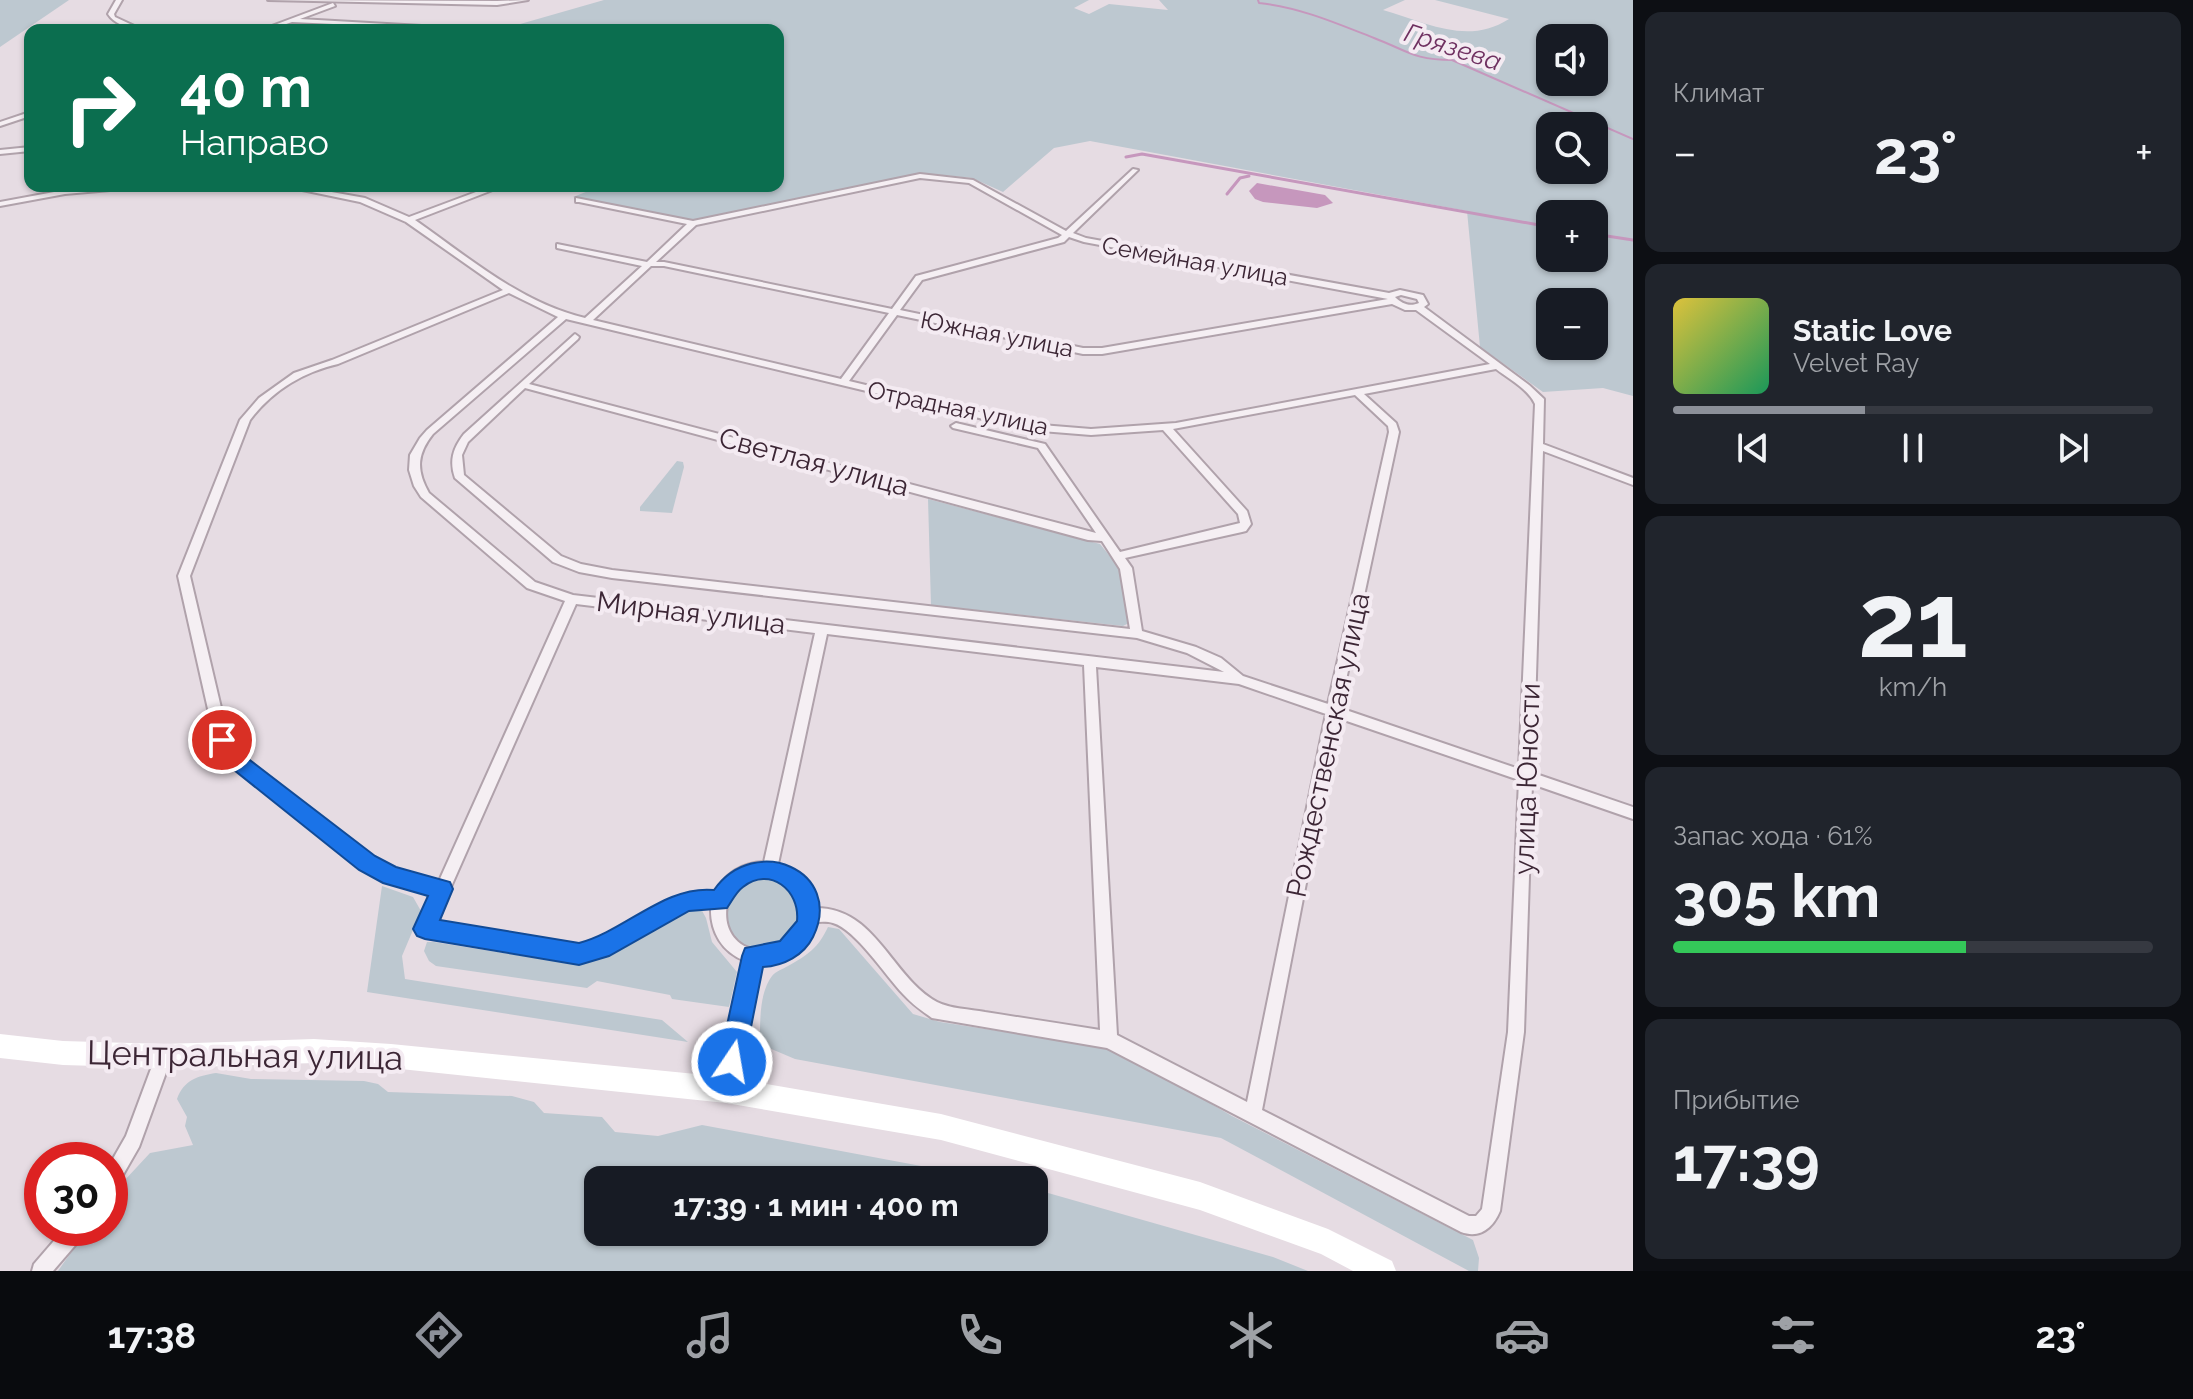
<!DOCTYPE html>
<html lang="ru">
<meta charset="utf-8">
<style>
:root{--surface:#171b24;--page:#20242c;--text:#f1f3f6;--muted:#9ea1a6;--line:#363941;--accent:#8c9099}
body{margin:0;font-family:Raleway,sans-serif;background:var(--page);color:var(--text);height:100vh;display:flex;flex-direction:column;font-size:30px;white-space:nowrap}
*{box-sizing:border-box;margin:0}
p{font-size:26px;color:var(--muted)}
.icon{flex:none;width:44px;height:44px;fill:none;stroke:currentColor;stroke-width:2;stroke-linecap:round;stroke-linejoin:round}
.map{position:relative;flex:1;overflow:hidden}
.drawer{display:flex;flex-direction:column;gap:12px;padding:12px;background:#0d0f14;width:560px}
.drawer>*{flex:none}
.guide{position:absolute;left:24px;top:24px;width:760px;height:168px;border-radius:16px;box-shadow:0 2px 6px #0004;background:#0b6e4f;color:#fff;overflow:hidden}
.tools{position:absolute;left:1536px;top:24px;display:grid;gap:16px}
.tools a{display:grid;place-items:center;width:72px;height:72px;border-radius:16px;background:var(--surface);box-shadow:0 2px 6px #0004;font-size:40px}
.speed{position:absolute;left:24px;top:1142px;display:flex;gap:16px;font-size:40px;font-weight:700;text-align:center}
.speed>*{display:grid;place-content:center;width:104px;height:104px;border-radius:50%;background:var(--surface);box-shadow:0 2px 6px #0004;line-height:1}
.speed .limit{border:12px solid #d22;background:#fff;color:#111}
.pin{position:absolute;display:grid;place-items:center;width:68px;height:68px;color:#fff;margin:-34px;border:4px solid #fff;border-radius:50%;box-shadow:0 2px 8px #0007}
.me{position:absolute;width:88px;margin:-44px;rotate:12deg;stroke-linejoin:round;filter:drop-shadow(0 0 6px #0008)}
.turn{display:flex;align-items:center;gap:28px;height:168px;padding:0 24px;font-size:36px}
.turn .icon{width:104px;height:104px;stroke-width:2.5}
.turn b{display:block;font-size:56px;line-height:68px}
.big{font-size:60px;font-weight:700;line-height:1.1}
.drawer .widget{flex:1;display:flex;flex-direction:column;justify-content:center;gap:12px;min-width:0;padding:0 28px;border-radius:16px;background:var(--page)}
.drawer .dial{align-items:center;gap:0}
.dial b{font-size:104px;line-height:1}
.song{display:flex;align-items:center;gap:24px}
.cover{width:96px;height:96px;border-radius:12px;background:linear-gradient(135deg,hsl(50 70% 55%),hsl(150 70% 35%))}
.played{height:8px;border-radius:4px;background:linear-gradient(90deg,var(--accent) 40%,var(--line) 40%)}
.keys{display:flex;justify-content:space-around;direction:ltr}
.heat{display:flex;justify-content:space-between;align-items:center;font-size:44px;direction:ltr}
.charge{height:12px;border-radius:6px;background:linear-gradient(90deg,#34c759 61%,var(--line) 0)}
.trip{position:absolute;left:584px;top:1166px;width:464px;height:80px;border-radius:16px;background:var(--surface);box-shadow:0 2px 6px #0004;font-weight:700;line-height:80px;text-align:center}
.menu{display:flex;height:128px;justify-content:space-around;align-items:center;background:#090b0e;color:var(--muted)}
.menu .icon{width:56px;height:56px}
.menu .current{color:var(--accent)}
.menu b{font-size:36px;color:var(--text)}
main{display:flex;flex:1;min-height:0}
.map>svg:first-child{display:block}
.green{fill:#bdc8d0;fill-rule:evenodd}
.water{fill:#c697bd}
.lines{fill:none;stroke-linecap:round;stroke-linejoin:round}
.stream-far1{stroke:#c697bd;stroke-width:2}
.stream{stroke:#c697bd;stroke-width:3}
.street-casing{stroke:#b0a2ab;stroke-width:4}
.street{fill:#f5eff3;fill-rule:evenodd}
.secondary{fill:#fff;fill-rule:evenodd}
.route{fill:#1a73e8;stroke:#114b97;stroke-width:2}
.labels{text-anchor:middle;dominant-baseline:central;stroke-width:8;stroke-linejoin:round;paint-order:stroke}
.far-street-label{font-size:24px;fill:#3c2635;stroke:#f4ebf2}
.far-water-label{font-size:26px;font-style:italic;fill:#6f3161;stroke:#f4ebf2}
.street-label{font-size:28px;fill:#3c2635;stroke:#f4ebf2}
.near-street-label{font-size:34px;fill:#3c2635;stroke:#f4ebf2}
</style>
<main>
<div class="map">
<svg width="1633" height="1271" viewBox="0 0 1633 1271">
<rect width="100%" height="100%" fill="#e6dce3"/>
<g class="green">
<polygon points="0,0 69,0 0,47"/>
<path d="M604,0H1089L1074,8L1089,14L1109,4L1168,10L1159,0H1405L1383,10C1426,22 1467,46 1509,19L1435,0H1633V396L1603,388L1543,392L1480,347L1467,211L1090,141L1054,148L1003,192L972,178L922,173L693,221L573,197L596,188L595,186H778V30H499ZM1550,38H1594V82H1550ZM1550,126H1594V170H1550ZM1550,214H1594V258H1550ZM1550,302H1594V346H1550Z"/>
<polygon points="677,461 683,462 684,467 672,513 640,511 640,507"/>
<polygon points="928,499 1100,544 1118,566 1129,623 1123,626 931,605"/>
<circle cx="763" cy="913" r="37"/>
<polygon points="382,886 413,897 421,911 402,956 405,979 662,1020 688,1042 367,992"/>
<polygon points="687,907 700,907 706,918 712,942 737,972 729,1007 672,999 670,995 597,981 587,988 436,966 429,961 424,951 427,942 434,942 574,964 596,957"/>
<path d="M828,927L839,929L913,1014L940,1022L1117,1049L1232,1116L1473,1240L1479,1258L1478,1271H1469L1221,1138L795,1059L769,1048L760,1038C760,1018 760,992 772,976C776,971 783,969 788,966C808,955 818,948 828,927Z"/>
<path d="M216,1073L251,1079L364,1081L378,1084L388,1092L512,1096L534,1102L544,1113L602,1117L615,1132L658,1136L702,1125L996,1180H598V1232H1034V1189L1273,1257L1308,1271H58L88,1228H110V1196L150,1153L193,1145L185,1126L187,1117L177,1099C184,1080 197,1076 216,1073Z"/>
</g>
<polygon class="water" points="1257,183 1325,195 1333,203 1317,208 1263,202 1255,199 1249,191"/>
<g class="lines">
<path class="stream-far1" d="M1258,0L1259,3C1299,7 1336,23 1374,38C1408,51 1414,60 1452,60L1633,139"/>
<g class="stream">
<polyline points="1126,157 1142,154 1550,227"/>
<polyline points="1227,194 1240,178 1249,176"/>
<polyline points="1594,234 1633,240"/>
</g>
<defs>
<g id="street">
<path d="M116,0H122L114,14L115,17L143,30C132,30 114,24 108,14Z"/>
<polygon points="268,0 497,1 528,0 497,5"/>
<polygon points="333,3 335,6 300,19 439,27 436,29 292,22 269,30 261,30"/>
<polygon points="30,112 30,116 0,126 0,122"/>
<polygon points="30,147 30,151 0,154 0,150"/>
<path d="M1133,169L1138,170L1073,233L1086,238L1389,293L1400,290L1423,295L1428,304L1424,307L1529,385L1544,399L1543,444L1633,478V485L1543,451L1533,773L1633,807V819L1532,784L1524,1032L1500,1211C1493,1228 1480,1239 1461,1232L1107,1048L932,1018C922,1011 912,1004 903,994C886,976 855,929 833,923C827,921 820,922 814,922C807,948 788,965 760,965L734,1090L732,1096L726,1098L720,1096L718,1090L745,961C722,952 710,932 711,907L699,906L688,908L606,953L579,961L425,936L420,934L417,929L433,894L391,883L362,868L219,753L217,749L178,576L240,420L259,398L294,373L332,360L503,290L406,222L360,202L283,186H298L365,198L409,217L492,186H503L415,220C468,257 521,303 585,318L642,266L557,248V244L647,262L687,224L579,202H576V198L693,221L920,174L973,180L1066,231ZM920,178L969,183L1062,235L1058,238L916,276L892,309L664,262H656L696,225ZM1069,237L1084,242L1388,299L1102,348H1083L900,310L922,280L1064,242ZM651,266H664L889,313L841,379L593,320ZM509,293L558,317L427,430L420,438L410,455L409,470L414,486L421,497L527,588L565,601L439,881L394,870L372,858L230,746L190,576L250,420C272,391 303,372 338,364ZM1401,295L1417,299L1419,303C1410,307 1402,304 1395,297ZM1392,304L1405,310H1416L1490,364L1176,423L1091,429L1029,424L849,381L897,315L1083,354H1102ZM566,319L1029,430L1091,435L1163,430L1238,514L1240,523L1120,552L1045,444L956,423L951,426L953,428L1038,448L1096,533L529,384L578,339L579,337L575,334L464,434C453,448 449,461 455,478L553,562L579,572L612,578L1137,638L1187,653L1224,672L573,595L535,582L429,493C416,470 417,454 433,434ZM1496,369C1509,379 1528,389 1535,404L1519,769L1340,708L1399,432L1396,423L1364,394ZM525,388L1088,540L1102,541L1120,569L1130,629L612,570L581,564L561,556L464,475L462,455L468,442ZM1355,395L1388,426L1389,432L1328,704L1243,676L1221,658L1196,647L1142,631L1132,568L1125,558L1242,532L1246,531L1251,524L1247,511L1173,429ZM576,604L815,633L764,862C741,863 725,873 715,894L699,892L680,897L598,941L579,947L435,923ZM827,634L1084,665L1100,1030C1062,1024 1023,1018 985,1012C970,1009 950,1009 937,1002C891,977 876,907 815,908C810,886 799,872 778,864ZM1096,667L1239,684L1326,714L1247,1102L1117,1035ZM1338,718L1519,780L1508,1032L1482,1209L1476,1216H1469L1262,1110ZM763,875C770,877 774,876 781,879C804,893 807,925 786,942C778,949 768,951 757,950C713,944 717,878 763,875Z"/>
<polygon points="109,186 137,186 133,188 65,194 0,206 0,202 65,190"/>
<polygon points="164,1048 170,1050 172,1056 139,1147 116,1187 110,1190 110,1164 126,1136 158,1050"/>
<polygon points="65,1228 86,1228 84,1235 53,1271 32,1271 34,1264"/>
</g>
</defs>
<use href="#street" class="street-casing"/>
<use href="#street" class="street"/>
<polygon class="secondary" points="0,1034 63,1041 164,1044 314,1039 391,1044 726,1077 941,1114 1200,1182 1328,1229 1392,1261 1396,1271 1353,1271 1321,1254 1200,1210 941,1140 726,1103 391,1068 314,1063 164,1068 63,1065 0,1058"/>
</g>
<path class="route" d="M222,732L229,734L238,751L375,856L396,867L450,882L453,889L440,920L579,943C625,931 665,885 714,890C755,832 845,871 813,937C804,955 784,966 763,967L744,1062L741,1071L732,1075L723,1071L719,1062L742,956L745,948L780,941L797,921C800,890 770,866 743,887C736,892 732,901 727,908L689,911L609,956L579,965L425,939L417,936L413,929L428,896L383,883L359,870L224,762L217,755L212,740L215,734Z"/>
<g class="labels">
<g class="far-street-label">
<text transform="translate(1195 261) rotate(10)">Семейная улица</text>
<text transform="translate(997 334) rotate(11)">Южная улица</text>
<text transform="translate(958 408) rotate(12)">Отрадная улица</text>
</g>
<g class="far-water-label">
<text transform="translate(1453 47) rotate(18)">Грязева</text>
</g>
<g class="street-label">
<text transform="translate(814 462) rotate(15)">Светлая улица</text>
<text transform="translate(691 613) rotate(7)">Мирная улица</text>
<text transform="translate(1328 745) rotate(-78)">Рождественская улица</text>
<text transform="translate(1527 779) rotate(-88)">улица Юности</text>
</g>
<g class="near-street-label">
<text transform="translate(245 1055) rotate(1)">Центральная улица</text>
</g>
</g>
</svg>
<div class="tools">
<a><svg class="icon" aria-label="sound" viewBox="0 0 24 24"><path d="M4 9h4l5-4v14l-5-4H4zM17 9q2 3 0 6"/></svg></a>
<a><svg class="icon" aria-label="search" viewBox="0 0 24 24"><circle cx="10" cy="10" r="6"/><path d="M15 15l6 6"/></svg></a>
<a>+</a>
<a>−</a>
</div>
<div class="speed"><div class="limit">30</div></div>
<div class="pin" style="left:222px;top:740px;background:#d93025"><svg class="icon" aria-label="arrive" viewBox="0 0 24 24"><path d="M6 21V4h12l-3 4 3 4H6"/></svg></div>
<svg class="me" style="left:732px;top:1062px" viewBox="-20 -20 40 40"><circle r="17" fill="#1a73e8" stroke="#fff" stroke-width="3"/><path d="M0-11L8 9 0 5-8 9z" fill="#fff"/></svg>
<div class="trip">17:39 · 1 мин · 400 m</div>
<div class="guide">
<div class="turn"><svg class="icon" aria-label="right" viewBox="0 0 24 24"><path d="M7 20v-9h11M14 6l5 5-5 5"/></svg><div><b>40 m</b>Направо</div></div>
</div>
</div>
<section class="drawer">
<div class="widget"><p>Климат</p>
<div class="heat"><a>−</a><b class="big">23°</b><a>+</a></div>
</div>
<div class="widget">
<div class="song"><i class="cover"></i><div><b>Static Love</b><p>Velvet Ray</p></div></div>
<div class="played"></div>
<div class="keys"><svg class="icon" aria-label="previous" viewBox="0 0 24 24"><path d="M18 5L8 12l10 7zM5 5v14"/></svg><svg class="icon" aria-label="pause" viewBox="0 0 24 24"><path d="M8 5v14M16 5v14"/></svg><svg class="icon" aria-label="next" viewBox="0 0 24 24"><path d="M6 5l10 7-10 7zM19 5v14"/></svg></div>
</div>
<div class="widget dial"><b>21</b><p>km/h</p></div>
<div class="widget"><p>Запас хода · 61%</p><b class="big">305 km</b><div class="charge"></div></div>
<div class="widget"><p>Прибытие</p><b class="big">17:39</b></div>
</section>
</main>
<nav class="menu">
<b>17:38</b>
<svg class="icon current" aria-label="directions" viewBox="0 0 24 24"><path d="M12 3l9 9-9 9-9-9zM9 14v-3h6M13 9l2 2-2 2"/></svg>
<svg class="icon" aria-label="music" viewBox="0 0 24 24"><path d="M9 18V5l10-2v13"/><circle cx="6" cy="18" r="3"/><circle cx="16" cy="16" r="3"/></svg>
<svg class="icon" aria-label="phone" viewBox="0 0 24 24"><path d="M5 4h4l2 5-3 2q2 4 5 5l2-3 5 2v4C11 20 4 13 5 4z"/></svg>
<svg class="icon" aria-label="climate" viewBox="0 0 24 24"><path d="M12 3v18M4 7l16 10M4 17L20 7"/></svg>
<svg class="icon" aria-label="car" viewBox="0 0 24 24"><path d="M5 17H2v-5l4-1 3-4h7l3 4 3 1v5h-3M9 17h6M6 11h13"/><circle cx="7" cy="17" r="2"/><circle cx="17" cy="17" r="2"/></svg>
<svg class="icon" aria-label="filters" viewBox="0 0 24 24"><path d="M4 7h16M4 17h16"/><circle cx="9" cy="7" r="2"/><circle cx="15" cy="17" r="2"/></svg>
<b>23°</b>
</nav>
